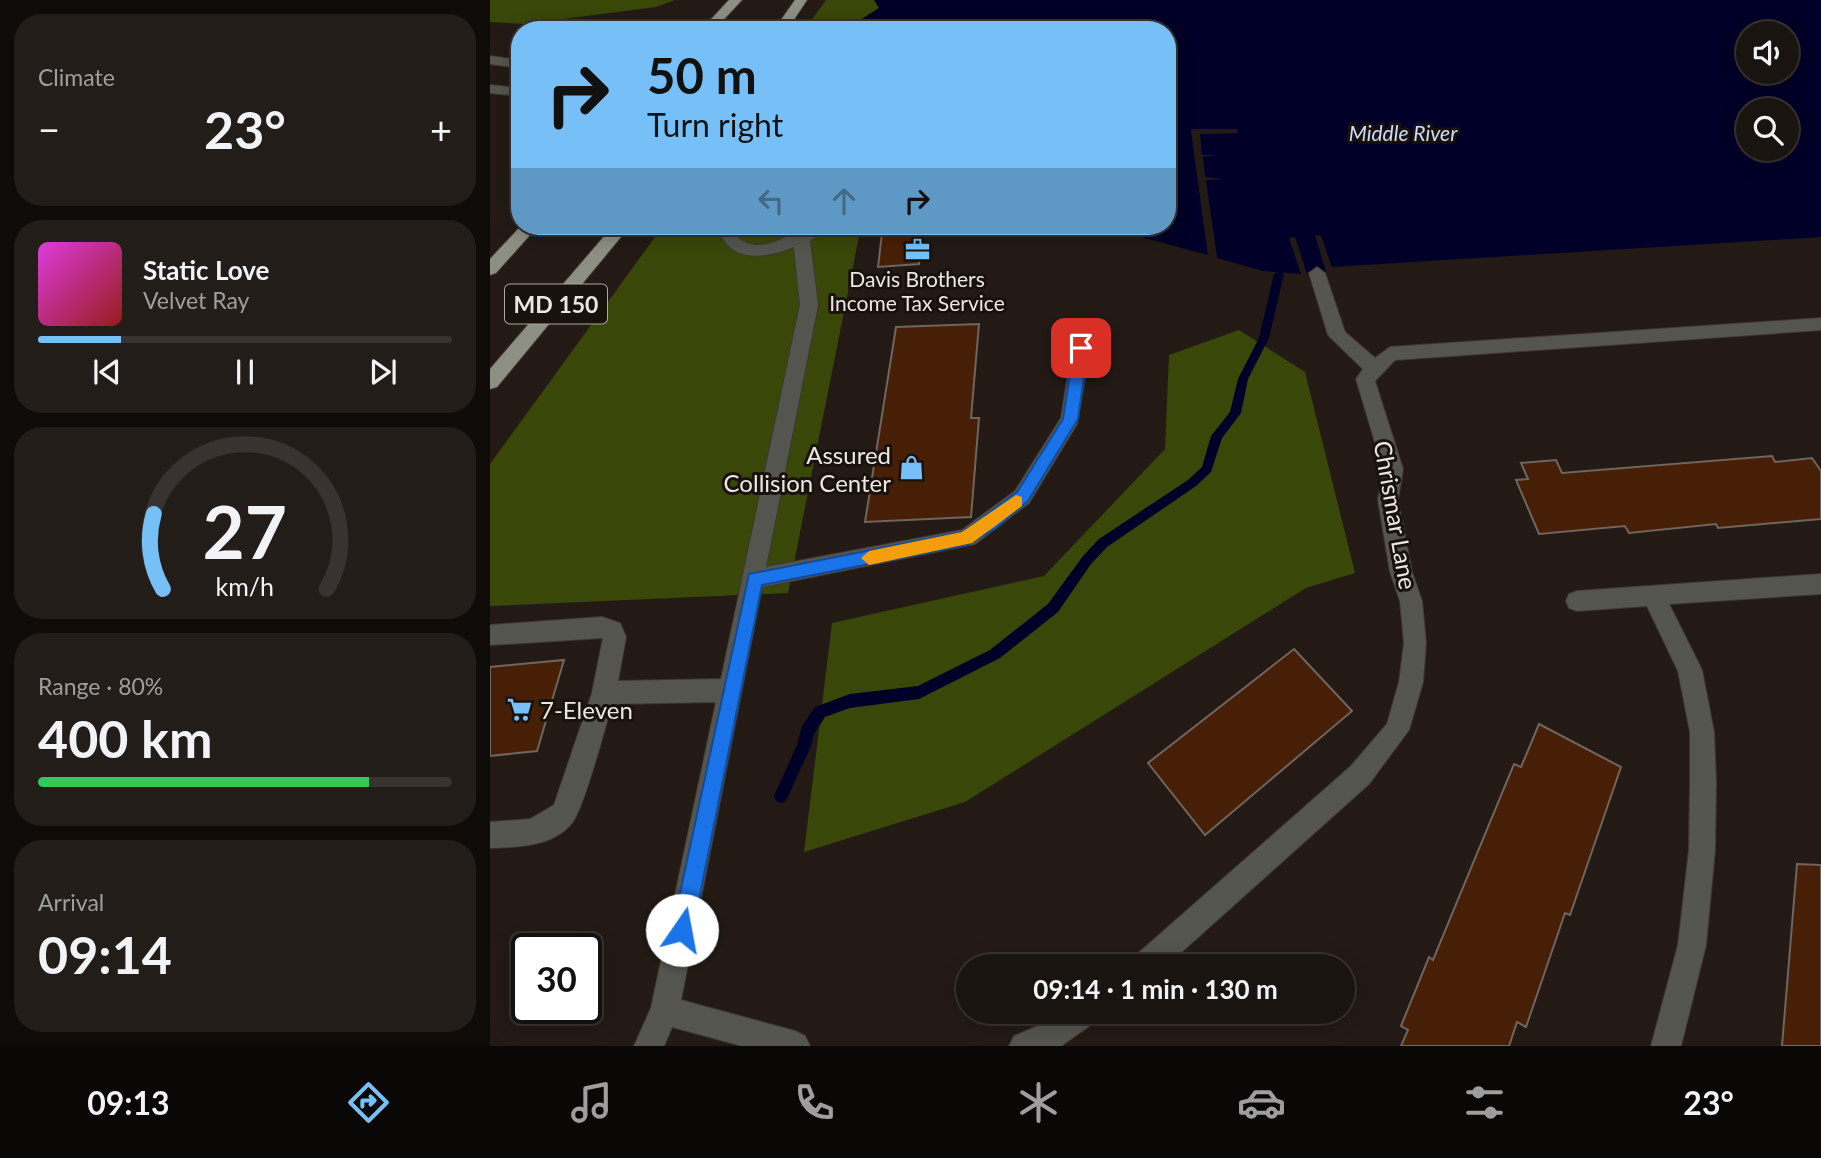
<!DOCTYPE html>
<meta charset="utf-8">
<style>
:root{--surface:#1a1410;--page:#231d19;--text:#f1f3f6;--muted:#9f9e9f;--line:#383330;--accent:#76c0f7}
body{margin:0;font-family:Lato,sans-serif;background:var(--page);color:var(--text);height:100vh;display:flex;flex-direction:column;font-size:26px;white-space:nowrap}
*{box-sizing:border-box;margin:0}
p{font-size:23px;color:var(--muted)}
.icon{flex:none;width:38px;height:38px;fill:none;stroke:currentColor;stroke-width:2;stroke-linecap:round;stroke-linejoin:round}
.map{position:relative;flex:1;overflow:hidden}
.drawer{display:flex;flex-direction:column;gap:14px;padding:14px;background:#0e0b09;width:490px}
.drawer>*{flex:none}
.banner{position:absolute;left:21px;top:21px;width:665px;height:214px;border-radius:28px;box-shadow:0 4px 18px #0003,0 0 0 2px var(--line);background:#76c0f7;color:#111;overflow:hidden}
.buttons{position:absolute;left:1246px;top:21px;display:grid;gap:14px}
.buttons a{display:grid;place-items:center;width:63px;height:63px;border-radius:50%;background:var(--surface);box-shadow:0 4px 18px #0003,0 0 0 2px var(--line);font-size:35px}
.speed{position:absolute;left:21px;top:933px;display:flex;gap:14px;font-size:35px;font-weight:700;text-align:center}
.speed>*{display:grid;place-content:center;width:91px;height:91px;border-radius:50%;background:var(--surface);box-shadow:0 4px 18px #0003,0 0 0 2px var(--line);line-height:1}
.speed .limit{border:4px solid #111;border-radius:10px;background:#fff;color:#111}
.pin{position:absolute;display:grid;place-items:center;width:60px;height:60px;color:#fff;margin:-30px;border-radius:14px;box-shadow:0 4px 10px #0006}
.me{position:absolute;width:77px;margin:-38px;rotate:12deg;stroke-linejoin:round;filter:drop-shadow(0 0 5px #0008)}
.turn{display:flex;align-items:center;gap:24px;height:147px;padding:0 21px;font-size:32px}
.turn .icon{width:91px;height:91px;stroke-width:2.5}
.turn b{display:block;font-size:49px;line-height:60px}
.lanes{display:flex;align-items:center;height:66px;padding:0 21px;background:#0003;justify-content:center;gap:35px;direction:ltr}
.lanes .off{opacity:.35}
.big{font-size:52px;font-weight:700;line-height:1.1}
.drawer .card{flex:1;display:flex;flex-direction:column;justify-content:center;gap:10px;min-width:0;padding:0 24px;border-radius:28px;background:var(--page)}
.drawer .dial{align-items:center;gap:0}
.dial svg{height:182px;overflow:visible;fill:none;stroke:var(--line);stroke-width:7;stroke-linecap:round;text-anchor:middle}
.dial text{fill:var(--text);stroke:none}
.song{display:flex;align-items:center;gap:21px}
.cover{width:84px;height:84px;border-radius:10px;background:linear-gradient(135deg,hsl(300 70% 55%),hsl(0 70% 35%))}
.played{height:7px;border-radius:4px;background:linear-gradient(90deg,var(--accent) 20%,var(--line) 20%)}
.keys{display:flex;justify-content:space-around;direction:ltr}
.heat{display:flex;justify-content:space-between;align-items:center;font-size:38px;direction:ltr}
.charge{height:10px;border-radius:5px;background:linear-gradient(90deg,#34c759 80%,var(--line) 0)}
.trip{position:absolute;left:466px;top:954px;width:399px;height:70px;border-radius:35px;background:var(--surface);box-shadow:0 4px 18px #0003,0 0 0 2px var(--line);font-weight:700;line-height:70px;text-align:center}
.dock{display:flex;height:112px;justify-content:space-around;align-items:center;background:#0a0806;color:var(--muted)}
.dock .icon{width:49px;height:49px}
.dock .active{color:var(--accent)}
.dock b{font-size:32px;color:var(--text)}
main{display:flex;flex:1;min-height:0}
.map>svg:first-child{display:block}
.green{fill:#394709}
.water{fill:#000028;fill-rule:evenodd}
.pier{fill:#231a15}
.lines{fill:none;stroke-linecap:round;stroke-linejoin:round}
.stream{fill:#000028;fill-rule:evenodd}
.building{fill:#471f06;stroke:#70645e;stroke-width:2}
.minor-casing{stroke:#3f3732;stroke-width:2}
.major-casing{stroke:#3f3732;stroke-width:2}
.minor{fill:#555550;fill-rule:evenodd}
.major{fill:#8e8f84;fill-rule:evenodd}
.route{fill:#1a73e8;stroke:#114b97;stroke-width:2}
.slow{fill:#f59e0b}
.labels{text-anchor:middle;dominant-baseline:central;stroke-width:6;stroke-linejoin:round;paint-order:stroke}
.far-water-label{font-size:21px;font-style:italic;fill:#caddfc;stroke:#19110c}
.far-poi-label{font-size:21px;fill:#ede7e3;stroke:#19110c}
.shield{fill:#19110c;stroke:#ada7a2;stroke-width:2}
.shield-label{font-size:23px;font-weight:bold;fill:#ede7e3}
.poi-label{font-size:24px;fill:#ede7e3;stroke:#19110c;text-anchor:end}
.street-label{font-size:24px;fill:#ede7e3;stroke:#19110c}
</style>
<main>
<section class="drawer">
<div class="card"><p>Climate</p>
<div class="heat"><a>−</a><b class="big">23°</b><a>+</a></div>
</div>
<div class="card">
<div class="song"><i class="cover"></i><div><b>Static Love</b><p>Velvet Ray</p></div></div>
<div class="played"></div>
<div class="keys"><svg class="icon" aria-label="previous" viewBox="0 0 24 24"><path d="M18 5L8 12l10 7zM5 5v14"/></svg><svg class="icon" aria-label="pause" viewBox="0 0 24 24"><path d="M8 5v14M16 5v14"/></svg><svg class="icon" aria-label="next" viewBox="0 0 24 24"><path d="M6 5l10 7-10 7zM19 5v14"/></svg></div>
</div>
<div class="card dial"><svg viewBox="0 0 100 80">
<path d="M14 69A42 42 0 1 1 86 69"/>
<path d="M14 69A42 42 0 0 1 10 36" stroke="#76c0f7"/>
<text x="50" y="56" font-size="32" font-weight="700">27</text>
<text x="50" y="72" font-size="11">km/h</text>
</svg></div>
<div class="card"><p>Range · 80%</p><b class="big">400 km</b><div class="charge"></div></div>
<div class="card"><p>Arrival</p><b class="big">09:14</b></div>
</section>
<div class="map">
<svg width="1331" height="1046" viewBox="0 0 1331 1046">
<rect width="100%" height="100%" fill="#231a15"/>
<g class="green">
<polygon points="0,0 185,0 166,7 34,24 0,22"/>
<polygon points="336,0 406,0 431,30 314,30"/>
<polygon points="173,226 371,226 298,593 0,606 0,464"/>
<polygon points="749,330 815,372 865,573 816,588 475,802 314,852 342,623 554,576 675,449 679,355"/>
</g>
<path class="water" d="M384,0H1331V237L842,267L831,236L825,235L836,272L817,274L805,237L799,238L811,274L773,271L727,258L715,179L733,178H715L709,134L747,133L701,130L718,255L610,226H677V30H414L407,22L370,20L389,8ZM1258,33H1297V72H1258ZM1258,110H1297V149H1258Z"/>
<polygon class="pier" points="701,129 747,129 748,133 710,134 712,155 727,155 713,157 715,177 734,179 716,180 727,258 723,257 705,133 721,256 718,255"/>
<g class="lines">
<polygon class="stream" points="789,271 794,274 779,338 758,379 751,413 732,438 721,472 706,486 617,547 601,564 568,612 510,658 429,699 360,708 335,717 324,734 321,746 296,801 291,803 286,801 284,796 307,745 312,726 325,707 360,694 428,686 500,650 558,604 593,556 609,539 698,480 712,467 721,436 740,412 748,379 769,338 784,274"/>
</g>
<g class="building">
<polygon points="431,230 429,264 388,267 392,233"/>
<polygon points="489,324 481,418 489,418 481,517 375,522 406,327"/>
<polygon points="1282,456 1285,462 1322,458 1331,471 1331,519 1228,528 1226,524 1139,533 1135,526 1049,534 1026,480 1038,479 1031,463 1066,460 1072,473"/>
<polygon points="804,649 862,711 715,835 658,763"/>
<polygon points="74,660 47,751 0,756 0,667"/>
<polygon points="1049,724 1131,767 1080,915 1075,913 1036,1027 1027,1022 1019,1046 911,1046 918,1030 911,1026 939,957 943,960 1024,764 1031,767"/>
<polygon points="1307,864 1331,865 1331,1046 1292,1046"/>
</g>
<g class="lines">
<defs>
<g id="minor">
<polygon points="0,56 30,60 30,68 0,64"/>
<polygon points="0,85 30,88 30,96 0,93"/>
<path d="M228,226H244L247,237C272,258 298,232 322,226C327,224 334,226 339,226L320,241L328,305L276,567L472,530L525,491L571,418L582,348L591,341L600,348L587,424L539,503L485,544L272,587L191,1000L305,1031L315,1036L320,1046H252L182,1027L174,1046H144L161,1008L226,702L122,704C115,728 94,808 82,823C63,847 27,847 0,848V822L40,819L64,805L102,693L113,638L0,645V625L112,617L130,623L136,637L128,681L231,679L310,305L304,247C274,259 238,264 228,226Z"/>
<polygon points="827,267 835,273 855,332 885,358 900,347 1331,318 1331,330 905,360 885,381 913,469 908,500 922,572 932,601 936,643 933,682 919,730 879,784 676,966 641,966 645,956 861,766 897,724 909,682 914,643 910,601 900,572 888,500 893,469 866,379 873,369 838,335 819,273"/>
<polygon points="1331,574 1331,594 1179,604 1212,670 1224,732 1226,781 1225,850 1216,945 1191,1046 1161,1046 1188,945 1199,850 1200,781 1200,732 1188,671 1157,606 1087,611 1079,608 1076,601 1079,594 1087,591"/>
<polygon points="571,1012 609,1012 605,1022 571,1046 519,1046 524,1036 552,1024"/>
</g>
<g id="major">
<polygon points="239,0 252,0 224,30 211,30"/>
<polygon points="305,0 317,0 297,30 284,30"/>
<polygon points="31,226 48,226 6,273 0,275 0,259"/>
<polygon points="123,226 140,226 7,387 0,389 0,369"/>
</g>
</defs>
<use href="#minor" class="minor-casing"/>
<use href="#major" class="major-casing"/>
<use href="#minor" class="minor"/>
<use href="#major" class="major"/>
</g>
<polygon class="route" points="591,343 598,348 588,419 538,501 506,528 477,545 272,585 203,930 200,937 192,940 185,937 182,930 259,574 473,532 527,492 573,419 584,348"/>
<polygon class="slow" points="526,495 532,497 532,506 482,543 379,565 371,558 379,551 472,532"/>
<defs>
<symbol id="office-bare" viewBox="-9 -9 18 18"><path d="M-6-3h4V-5.5h4V-3h4V5H-6ZM-1-4.5V-3h2v-1.5ZM-6 0V1H6V0Z" fill="#76c0f7" stroke="#19110c" stroke-width="2.5" paint-order="stroke"/></symbol>
<symbol id="shop-bare" viewBox="-9 -9 18 18"><path d="M-5-2.5h2.3a2.7 3.5 0 0 1 5.4 0H5L5.5 6h-11ZM-1.5-2.5h3a1.5 2.3 0 0 0-3 0Z" fill="#76c0f7" stroke="#19110c" stroke-width="2.5" paint-order="stroke"/></symbol>
<symbol id="supermarket-bare" viewBox="-9 -9 18 18"><path d="M-6-5.5h2.5l.6 2H6L4.5 2H-2.5L-4.4-4H-6ZM-1.5 3.2a1.3 1.3 0 1 0 .1 0ZM3 3.2a1.3 1.3 0 1 0 .1 0Z" fill="#76c0f7" stroke="#19110c" stroke-width="2.5" paint-order="stroke"/></symbol>
</defs>
<g fill-rule="evenodd">
<use href="#office-bare" x="410" y="232" width="35" height="35"/>
<use href="#shop-bare" x="404" y="450" width="35" height="35"/>
<use href="#supermarket-bare" x="12" y="692" width="35" height="35"/>
</g>
<g class="labels">
<g class="far-water-label">
<text x="913" y="132">Middle River</text>
</g>
<g class="far-poi-label">
<text x="427" y="278">Davis Brothers<tspan x="427" dy="24">Income Tax Service</tspan></text>
</g>
<rect class="shield" x="15" y="284.5" width="102" height="39" rx="5"/>
<g class="shield-label">
<text x="66" y="304">MD 150</text>
</g>
<g class="poi-label">
<text x="401" y="454">Assured<tspan x="401" dy="28">Collision Center</tspan></text>
<text x="50" y="709" text-anchor="start">7-Eleven</text>
</g>
<g class="street-label">
<text transform="translate(906 515) rotate(80)">Chrismar Lane</text>
</g>
</g>
</svg>
<div class="buttons">
<a><svg class="icon" aria-label="sound" viewBox="0 0 24 24"><path d="M4 9h4l5-4v14l-5-4H4zM17 9q2 3 0 6"/></svg></a>
<a><svg class="icon" aria-label="search" viewBox="0 0 24 24"><circle cx="10" cy="10" r="6"/><path d="M15 15l6 6"/></svg></a>
</div>
<div class="speed"><div class="limit">30</div></div>
<div class="pin" style="left:591px;top:348px;background:#d93025"><svg class="icon" aria-label="arrive" viewBox="0 0 24 24"><path d="M6 21V4h12l-3 4 3 4H6"/></svg></div>
<svg class="me" style="left:192px;top:930px" viewBox="-20 -20 40 40"><circle r="19" fill="#fff"/><path d="M0-13L10 11 0 6-10 11z" fill="#1a73e8"/></svg>
<div class="trip">09:14 · 1 min · 130 m</div>
<div class="banner">
<div class="turn"><svg class="icon" aria-label="right" viewBox="0 0 24 24"><path d="M7 20v-9h11M14 6l5 5-5 5"/></svg><div><b>50 m</b>Turn right</div></div>
<div class="lanes"><svg class="icon off" aria-label="left" viewBox="0 0 24 24"><path d="M17 20v-9H6M10 6l-5 5 5 5"/></svg><svg class="icon off" aria-label="ahead" viewBox="0 0 24 24"><path d="M12 20V5M6 11l6-6 6 6"/></svg><svg class="icon" aria-label="right" viewBox="0 0 24 24"><path d="M7 20v-9h11M14 6l5 5-5 5"/></svg></div>
</div>
</div>
</main>
<nav class="dock">
<b>09:13</b>
<svg class="icon active" aria-label="directions" viewBox="0 0 24 24"><path d="M12 3l9 9-9 9-9-9zM9 14v-3h6M13 9l2 2-2 2"/></svg>
<svg class="icon" aria-label="music" viewBox="0 0 24 24"><path d="M9 18V5l10-2v13"/><circle cx="6" cy="18" r="3"/><circle cx="16" cy="16" r="3"/></svg>
<svg class="icon" aria-label="phone" viewBox="0 0 24 24"><path d="M5 4h4l2 5-3 2q2 4 5 5l2-3 5 2v4C11 20 4 13 5 4z"/></svg>
<svg class="icon" aria-label="climate" viewBox="0 0 24 24"><path d="M12 3v18M4 7l16 10M4 17L20 7"/></svg>
<svg class="icon" aria-label="car" viewBox="0 0 24 24"><path d="M5 17H2v-5l4-1 3-4h7l3 4 3 1v5h-3M9 17h6M6 11h13"/><circle cx="7" cy="17" r="2"/><circle cx="17" cy="17" r="2"/></svg>
<svg class="icon" aria-label="filters" viewBox="0 0 24 24"><path d="M4 7h16M4 17h16"/><circle cx="9" cy="7" r="2"/><circle cx="15" cy="17" r="2"/></svg>
<b>23°</b>
</nav>
